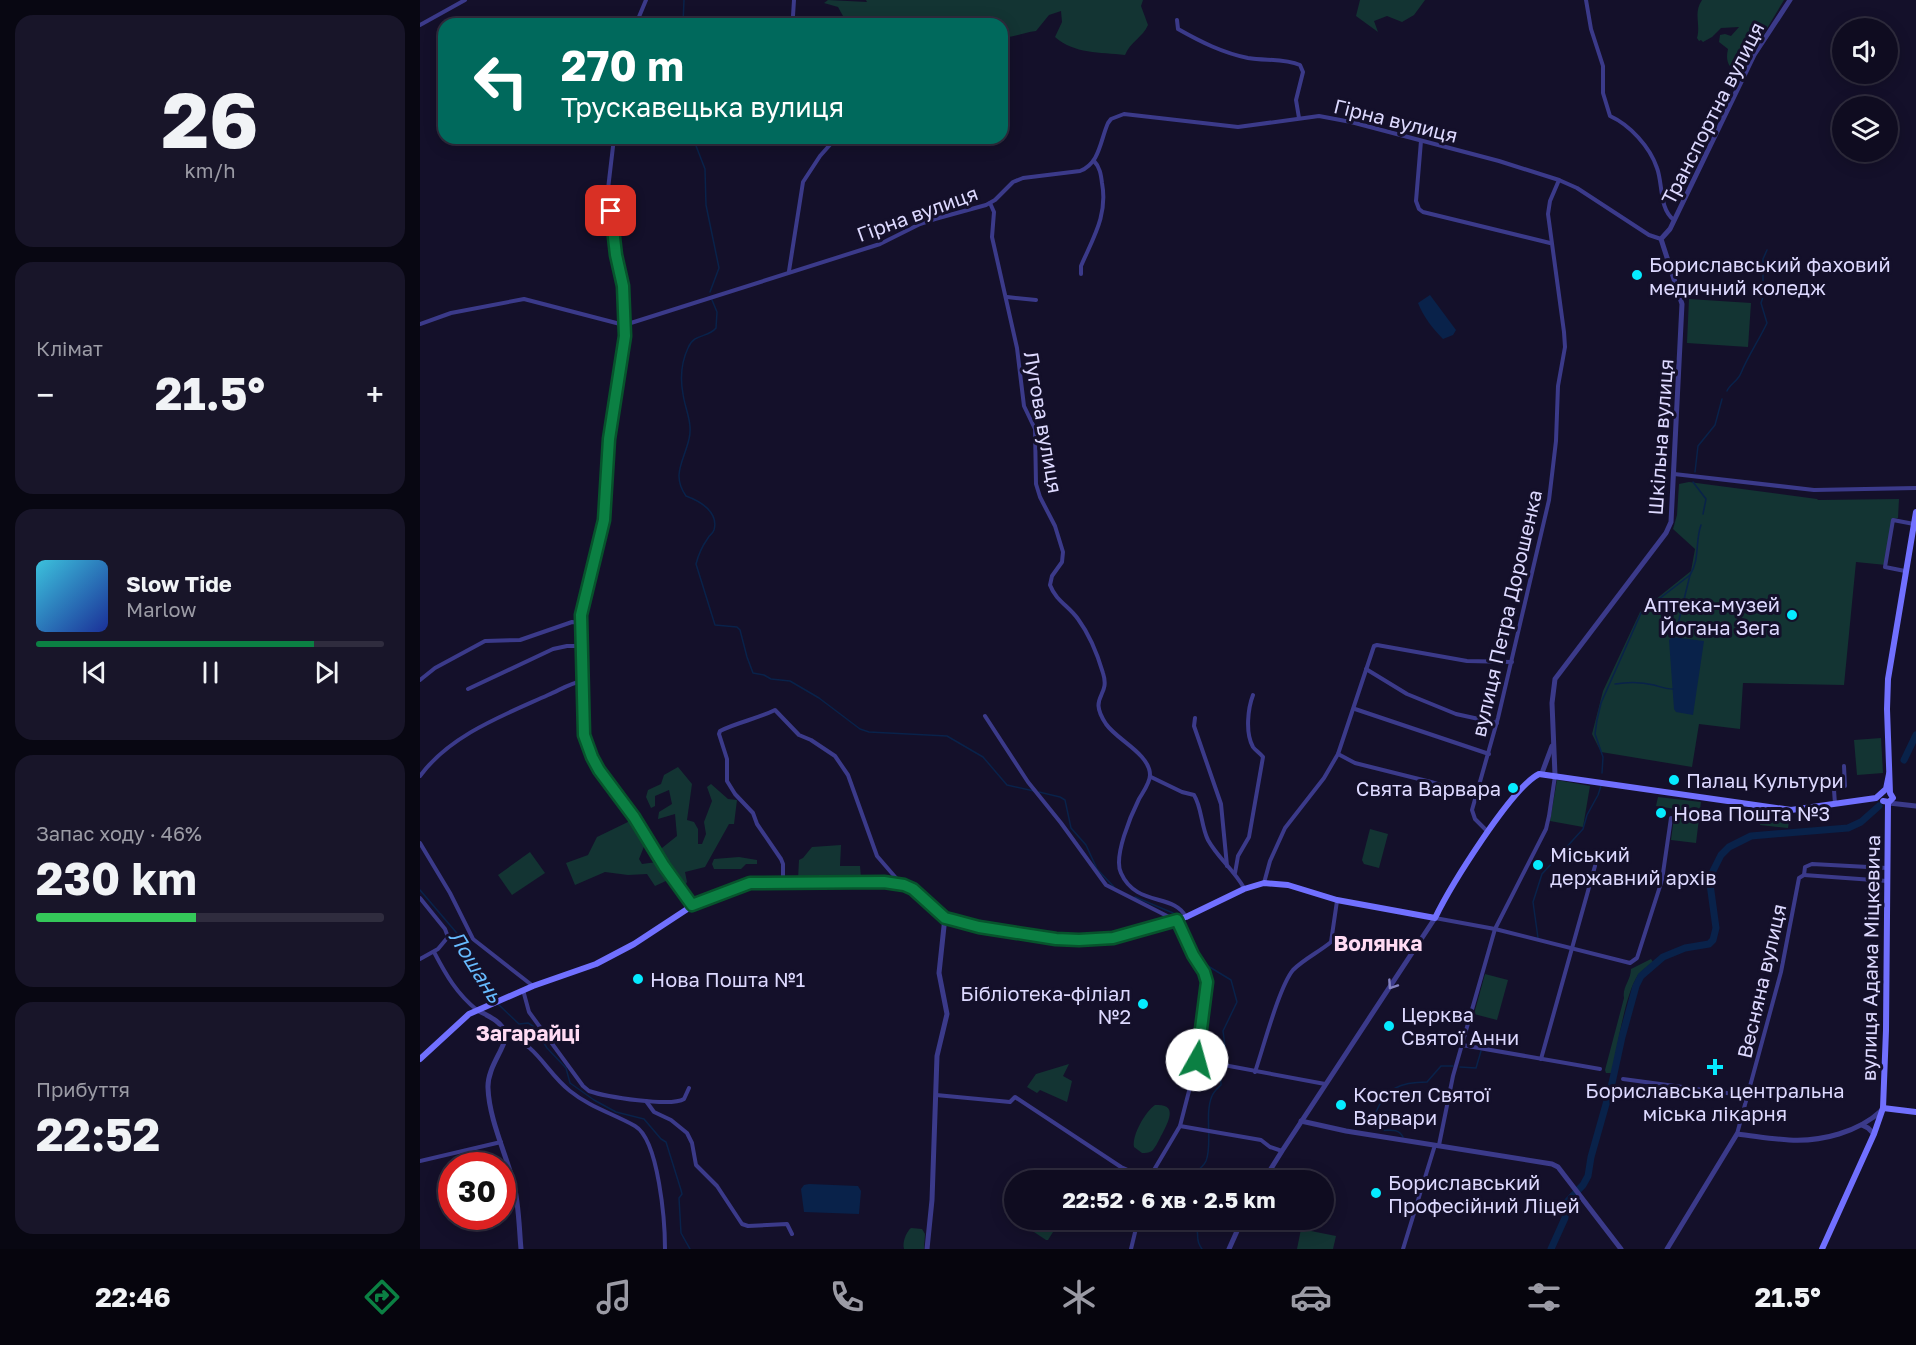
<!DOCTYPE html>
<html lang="uk">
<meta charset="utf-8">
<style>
:root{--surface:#0f0c20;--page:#181529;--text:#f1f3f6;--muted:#9b9ba5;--line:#2f2c3e;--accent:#0b8043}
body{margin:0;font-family:"Golos Text",sans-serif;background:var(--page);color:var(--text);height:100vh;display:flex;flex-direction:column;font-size:22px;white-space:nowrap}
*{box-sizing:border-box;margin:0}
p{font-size:20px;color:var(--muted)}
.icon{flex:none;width:33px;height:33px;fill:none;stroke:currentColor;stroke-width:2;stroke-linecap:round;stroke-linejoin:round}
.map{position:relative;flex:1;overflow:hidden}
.sheet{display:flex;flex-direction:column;gap:15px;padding:15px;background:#080712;width:420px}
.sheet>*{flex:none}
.top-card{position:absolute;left:18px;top:18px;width:570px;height:126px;border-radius:18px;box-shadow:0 3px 15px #0003,0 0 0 2px var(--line);background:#00695c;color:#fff;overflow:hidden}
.controls{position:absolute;left:1412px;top:18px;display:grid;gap:12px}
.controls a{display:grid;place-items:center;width:66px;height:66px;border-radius:50%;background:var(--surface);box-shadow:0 3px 15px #0003,0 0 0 2px var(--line);font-size:30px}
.speed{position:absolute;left:18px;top:1152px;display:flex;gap:12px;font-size:30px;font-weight:700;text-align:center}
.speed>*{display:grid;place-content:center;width:78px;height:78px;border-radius:50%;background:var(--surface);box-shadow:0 3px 15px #0003,0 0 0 2px var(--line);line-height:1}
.speed .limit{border:9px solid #d22;background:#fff;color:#111}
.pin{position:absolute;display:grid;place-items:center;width:51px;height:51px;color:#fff;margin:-26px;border-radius:12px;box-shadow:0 3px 9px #0006}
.me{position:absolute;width:66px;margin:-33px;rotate:7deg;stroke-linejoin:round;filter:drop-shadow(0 0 4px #0008)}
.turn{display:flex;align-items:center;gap:21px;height:126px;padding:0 24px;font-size:27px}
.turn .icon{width:78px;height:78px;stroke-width:2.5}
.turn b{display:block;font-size:42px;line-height:51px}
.big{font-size:45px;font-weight:700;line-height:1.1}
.sheet .tile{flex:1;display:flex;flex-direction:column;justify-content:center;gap:9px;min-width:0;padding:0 21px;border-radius:18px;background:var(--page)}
.sheet .dial{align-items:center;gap:0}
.dial b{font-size:78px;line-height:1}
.song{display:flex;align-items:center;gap:18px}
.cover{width:72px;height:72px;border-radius:9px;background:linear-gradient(135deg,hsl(190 70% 55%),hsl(230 70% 35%))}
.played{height:6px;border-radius:3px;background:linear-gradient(90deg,var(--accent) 80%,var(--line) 80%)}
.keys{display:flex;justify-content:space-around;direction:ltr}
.heat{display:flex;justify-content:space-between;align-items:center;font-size:33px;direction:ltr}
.charge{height:9px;border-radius:4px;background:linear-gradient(90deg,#34c759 46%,var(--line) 0)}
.trip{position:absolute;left:584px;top:1170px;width:330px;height:60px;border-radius:30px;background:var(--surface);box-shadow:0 3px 15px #0003,0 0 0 2px var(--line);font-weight:700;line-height:60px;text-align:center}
.tabs{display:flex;height:96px;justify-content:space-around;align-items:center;background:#06050d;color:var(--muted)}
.tabs .icon{width:42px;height:42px}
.tabs .current{color:var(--accent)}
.tabs b{font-size:27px;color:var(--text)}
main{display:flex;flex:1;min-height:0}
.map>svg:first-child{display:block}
.green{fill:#133433}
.water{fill:#09224a}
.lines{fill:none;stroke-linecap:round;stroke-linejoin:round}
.stream{stroke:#09224a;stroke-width:1.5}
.river{stroke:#09224a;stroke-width:7}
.minor{stroke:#3b3a8a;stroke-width:4}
.tertiary{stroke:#3b3a8a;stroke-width:5}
.secondary{stroke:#7170ff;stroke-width:6}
.oneway{stroke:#8482bf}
.route-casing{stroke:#07532c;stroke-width:15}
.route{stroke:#0b8043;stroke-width:10}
.poi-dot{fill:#05ebff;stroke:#14102a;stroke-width:2}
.labels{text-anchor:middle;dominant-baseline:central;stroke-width:6;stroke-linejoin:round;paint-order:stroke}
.street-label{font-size:20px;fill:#ddd9ff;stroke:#14102a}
.poi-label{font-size:20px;fill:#ddd9ff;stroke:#14102a;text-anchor:start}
.neighbourhood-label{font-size:21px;font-weight:bold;fill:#ffdbf3;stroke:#14102a}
.water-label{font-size:21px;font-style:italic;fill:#67bbff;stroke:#14102a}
</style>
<main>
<section class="sheet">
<div class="tile dial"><b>26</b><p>km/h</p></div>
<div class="tile"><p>Клімат</p>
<div class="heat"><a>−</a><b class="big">21.5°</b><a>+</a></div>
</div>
<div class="tile">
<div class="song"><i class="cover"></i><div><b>Slow Tide</b><p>Marlow</p></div></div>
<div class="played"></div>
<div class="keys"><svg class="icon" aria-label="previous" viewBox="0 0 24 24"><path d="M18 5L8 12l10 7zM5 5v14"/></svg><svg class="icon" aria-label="pause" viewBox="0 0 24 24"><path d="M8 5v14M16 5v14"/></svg><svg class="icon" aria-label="next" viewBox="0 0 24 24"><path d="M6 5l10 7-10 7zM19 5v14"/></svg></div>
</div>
<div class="tile"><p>Запас ходу · 46%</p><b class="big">230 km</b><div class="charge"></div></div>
<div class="tile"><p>Прибуття</p><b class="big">22:52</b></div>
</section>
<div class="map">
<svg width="1496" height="1249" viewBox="0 0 1496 1249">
<rect width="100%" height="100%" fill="#14102a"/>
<g class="green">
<path d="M408,0L447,2L446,0H723L721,6L728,25C723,37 710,42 705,55C680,52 654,54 635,37L642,22L641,11L629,15L616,31C604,32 594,38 582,37V24H510L501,17L490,24H413L423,16L418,7L404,3Z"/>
<polygon points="940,0 1005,0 994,15 982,22 967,16 954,21 958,32 936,16"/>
<path d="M1282,0H1364L1319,75C1309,67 1305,62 1308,49L1299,42L1300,35L1305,34L1311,36L1319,27L1301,28L1292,37L1283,42L1281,40L1279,41L1277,38C1281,24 1273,13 1282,0Z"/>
<polygon points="1269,299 1331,303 1328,347 1267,343"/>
<polygon points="1269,482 1397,499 1398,500 1479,499 1478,518 1474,519 1466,565 1436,562 1424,685 1323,683 1320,729 1279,724 1272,767 1181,752 1172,734 1183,691 1220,612 1271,571 1275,549 1253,529 1257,515 1259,484"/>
<polygon points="1461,738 1463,773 1437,775 1434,740"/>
<polygon points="258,767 272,784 267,820 274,822 278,829 278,844 282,844 286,834 284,822 292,801 287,787 291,784 308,799 317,800 314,824 309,824 285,867 265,872 267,882 264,887 241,855 242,848 257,836 255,814 238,819 239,812 252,804 249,790 235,796 235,806 231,808 226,797 228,790 241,784 244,775"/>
<polygon points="1137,780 1170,786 1163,827 1130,821"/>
<polygon points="1238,797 1281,802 1276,843 1251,840 1255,809 1236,806"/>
<polygon points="1342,811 1370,815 1368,828 1340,825"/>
<polygon points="210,821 225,844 219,859 222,864 237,862 248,876 248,880 235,886 227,874 208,875 185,872 155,885 146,863 168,855 177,837"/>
<polygon points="950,829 968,834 959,868 944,864 942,860"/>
<polygon points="421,845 420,866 440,866 441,878 378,879 379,860 383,858 392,847"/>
<polygon points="110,852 125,873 92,895 78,875"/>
<polygon points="319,857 337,860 337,864 326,864 321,869 294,869 292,864 294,859"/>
<path d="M1231,959L1233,962C1228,966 1222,970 1218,975C1205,994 1197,1049 1192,1073H1186L1185,1070L1204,998C1202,987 1211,980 1211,969Z"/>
<polygon points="1065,974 1088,980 1077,1020 1054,1014"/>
<polygon points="649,1064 643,1076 652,1081 647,1102 620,1090 617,1093 607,1087 616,1074"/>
<path d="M735,1105C761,1103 746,1126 740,1138C738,1142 735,1148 732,1151C728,1153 726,1153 722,1153L714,1147C712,1135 725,1112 735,1105Z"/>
<polygon points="617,1220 629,1220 638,1224 628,1240 626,1240 611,1230 610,1227"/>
<path d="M491,1228L502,1229L505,1234L504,1249H484C482,1243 486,1232 491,1228Z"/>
<polygon points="881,1229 916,1236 913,1249 877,1249"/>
</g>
<g class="water">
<path d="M1010,295L1036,330L1033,335L1023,339C1013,329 1003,316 998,303Z"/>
<polygon points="1252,637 1284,641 1273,715 1256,712 1254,709 1249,640"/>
<polygon points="389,1184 438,1186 441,1191 439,1214 384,1212 381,1189 384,1185"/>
</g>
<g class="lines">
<g class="stream">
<polyline points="263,24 264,0"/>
<polyline points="273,138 285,169 286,205 299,268 290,292"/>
<path d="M292,300L297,312L296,328C288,338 274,333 268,348C261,363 260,378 263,394C265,409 273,423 269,439C264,461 251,475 266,496C280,501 299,512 294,530C292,535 290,534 288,538C283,545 278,556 276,564L295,625L317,627L320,630L327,657L333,673L344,675L351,679L370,681L399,698L440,729L449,732L527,736L563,757L587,785L614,791"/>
<path d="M1307,391C1310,384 1318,381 1321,373C1328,356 1339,340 1347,323L1341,303L1343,297V259L1347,250"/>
<polyline points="1275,472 1278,446 1295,425 1302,399"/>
<polyline points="1273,482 1286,499 1283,514"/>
<path d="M1258,624L1270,575C1280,560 1275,541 1281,525"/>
<path d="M1195,684C1207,682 1222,682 1234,685C1241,687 1246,689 1253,689"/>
<polyline points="1182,773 1183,757 1175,734 1177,720 1181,703 1221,613 1270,575"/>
<polyline points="619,792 640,797 645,800 651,828 666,845 677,869 694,887"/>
<polyline points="0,890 41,938 68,991 75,1000"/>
<polyline points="715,897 753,913 759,918"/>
<path d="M761,922L774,950L783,963L811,980L817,1002L803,1031L806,1054L800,1071L801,1085C798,1088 794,1091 792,1096C784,1114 793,1144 786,1161C782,1170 772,1173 766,1180"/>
<polyline points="1118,938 1113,902 1122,874 1163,829 1167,815 1178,795 1181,786"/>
<polyline points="78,1004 99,1024 108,1023 113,1026 127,1048 146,1068 150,1083 174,1100 196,1112 224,1119 241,1139 246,1142 261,1190 262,1194 259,1198 261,1233 270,1249"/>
<polyline points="1062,1046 1064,1039"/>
<polyline points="1040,1067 1056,1068 1061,1051"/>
<path d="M983,1137C977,1126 967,1132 958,1130L955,1125L958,1119L955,1114C966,1088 980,1082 1007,1082L1021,1066H1033"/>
<path d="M765,1220C787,1231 771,1235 782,1249"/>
</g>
<g class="river">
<polyline points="1484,760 1496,735"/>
<polyline points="1131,1249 1145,1218 1146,1203 1163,1185 1168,1176 1171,1157 1192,1083 1202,1037 1216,986 1221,976 1243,957 1265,948 1289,944 1293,940 1296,928 1290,884 1291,875 1301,855 1309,847 1331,836 1428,828 1441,822 1459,806"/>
</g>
<g class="minor">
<polyline points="374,0 373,16 375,24"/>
<path d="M1166,0L1171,29L1183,66V93L1190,116C1210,125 1230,147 1237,168C1243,184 1239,209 1254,220"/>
<path d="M757,20L758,29C781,42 803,53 828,58C845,61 864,58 880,65L883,72L876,100L879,118"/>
<polyline points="216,24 226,0"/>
<polyline points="0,25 45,0"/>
<polyline points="194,138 188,189 196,255 203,286 205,335 189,439 184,520 161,615 164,735 172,757 179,770 214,817 244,866 272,905"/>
<polyline points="1001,141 996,201 999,209 1003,212 1130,243"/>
<path d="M570,203L574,212L572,237L597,348L604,406L615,429L616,484L620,497L635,526L643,552L642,562L632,576L630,585C636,601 649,606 658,619C669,634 678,656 683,673C691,698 667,695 686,724C697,740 730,754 730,775C730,783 723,792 719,799C711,815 693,857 701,873C716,907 754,893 766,917"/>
<polyline points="369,271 383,182 400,156 416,138"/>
<path d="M661,274V266C673,238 688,215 682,183C681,175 680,167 674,161"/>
<polyline points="587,297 616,300"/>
<path d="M0,324L31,313L104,299L204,325L214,322L460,244L500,224L515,219L566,205L575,200L593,182L603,178L660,171C680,163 680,141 688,123L691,119L704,114L818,127L899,116L931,122L1079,161L1139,180L1157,188L1229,235L1241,239"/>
<polyline points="1254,474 1394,490 1496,488"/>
<polyline points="1485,571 1465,567 1473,520 1494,524"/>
<polyline points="946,669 987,694 1036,714 1077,723"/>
<polyline points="0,680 15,668 65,641 100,640 152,622 160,623"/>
<polyline points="48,689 133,649 147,646 161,646"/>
<polyline points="935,709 1069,754"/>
<polyline points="565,716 608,782 641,823 686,885 755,920"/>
<polyline points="775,718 774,726 801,804 807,866"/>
<polyline points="918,754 935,763 1011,782 1056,796"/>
<path d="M0,776C30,735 84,715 128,695C140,690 150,683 163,681"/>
<path d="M731,777L762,792L774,795C782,808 781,826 788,840C798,858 814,870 824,888"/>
<polyline points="1415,804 1414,790 1417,786 1425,786 1424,766"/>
<polyline points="1068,832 1055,819 1052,810 1078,718 1129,500 1136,441 1138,386 1145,347 1144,332 1128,214 1130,201 1139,180"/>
<polyline points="0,843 30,893 53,939 113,986"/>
<path d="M815,873L818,856L829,837L843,757C840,753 835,750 833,747C825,733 828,708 833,695"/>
<polyline points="1384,875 1467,881"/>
<path d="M363,882V864L361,859L337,824L333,813L315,794L307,781V759L299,734L300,731C318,722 337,719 355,710L379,735L391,740L415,756L428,775L457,856L476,878L477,883"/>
<polyline points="844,883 850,861 865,828 904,778 918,754 954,646 957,645 1047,661 1092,662"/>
<polyline points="0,898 25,929 28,937 18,949 0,959"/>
<polyline points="1015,918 1075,929 1210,963 1217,958 1242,880 1251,818"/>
<path d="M14,952C26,975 37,994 57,1010"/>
<path d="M103,990L109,1012L163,1086L169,1091C186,1097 251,1107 264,1099L269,1088"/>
<path d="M85,1034C118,1045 125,1071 150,1091C171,1108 192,1113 215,1126C239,1140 245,1223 245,1249"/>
<polyline points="1042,1045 1180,1069"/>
<polyline points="1121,1059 1175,866"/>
<polyline points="777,1060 905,1084"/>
<path d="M835,1072C843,1049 859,987 873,970C884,959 899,952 911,942L917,901"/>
<polyline points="1203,1079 1329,1096"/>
<polyline points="516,1095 590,1102 595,1097 701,1167 728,1179"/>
<polyline points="226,1101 234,1112 251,1120 267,1133 272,1143 276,1165 297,1186 322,1224 328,1226 367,1224 372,1234"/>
<polyline points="760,1126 841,1140 850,1147 862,1151"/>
<polyline points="1317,1134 1361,972 1379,878 1384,875 1385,867 1392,864 1467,868"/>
<polyline points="1019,1145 1033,1076 1075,929 1126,829 1129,816 1135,776"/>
<polyline points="0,1161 81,1142"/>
<polyline points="728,1180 760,1126 777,1060 787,989 786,976 773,955 757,920"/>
<polyline points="711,1249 718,1220"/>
<polyline points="983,1249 1015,1145"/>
</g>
<g class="tertiary">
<polyline points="1122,773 1132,746"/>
<polyline points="1135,775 1132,703 1135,679 1246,533 1251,522 1262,304 1241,239 1250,229 1334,55 1370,0"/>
<polyline points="1469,803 1496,806"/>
<path d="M57,1010C66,1015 82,1021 85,1033C88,1046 67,1066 68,1088C69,1118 85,1152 93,1181C99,1203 99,1227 101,1249"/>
<polyline points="881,1121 926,1131 1132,1164 1138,1167 1201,1249"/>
<polyline points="1442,1125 1448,1128 1454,1134"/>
<polyline points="844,1180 862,1151 1015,918"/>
<polyline points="507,1249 512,1200 517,1056 527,1014 519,973 525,917"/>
<polyline points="809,1249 822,1220"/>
<path d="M1247,1249L1317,1134C1335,1136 1352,1139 1369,1140C1401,1142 1439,1132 1462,1110"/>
</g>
<g class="secondary">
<polyline points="1463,801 1469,802 1473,798 1470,793 1467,709 1468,679 1496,512"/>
<path d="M0,1059L49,1014L113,986L176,964L214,944L281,900L331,883L421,882L477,883L498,892L523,916L533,920L583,931L650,940L683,939L713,933L766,917L824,889L844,883L868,885L917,900L1015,918C1030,887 1091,788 1119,774L1371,810L1456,798L1466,789L1469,774"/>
<polyline points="1463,1108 1496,1112"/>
<polyline points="1402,1249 1454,1134 1463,1108 1466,1030 1468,803"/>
</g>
</g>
<defs><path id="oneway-chevron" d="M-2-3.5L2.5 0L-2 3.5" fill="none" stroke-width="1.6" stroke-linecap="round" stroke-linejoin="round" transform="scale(1.5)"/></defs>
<use class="oneway" href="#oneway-chevron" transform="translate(972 985) rotate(124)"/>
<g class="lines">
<defs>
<polyline id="route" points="191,211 196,255 203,286 205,336 189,439 184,520 161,615 164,735 172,757 179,770 214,817 244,866 272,905 330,883 464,882 484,885 493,889 525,918 533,920 559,927 636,939 659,940 693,938 757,920 773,955 784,972 787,982 777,1060"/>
</defs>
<use href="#route" class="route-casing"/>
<use href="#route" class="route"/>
</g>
<g class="poi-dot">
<circle cx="1217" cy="275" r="6"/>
<circle cx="1372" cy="615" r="6"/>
<circle cx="1254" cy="780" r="6"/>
<circle cx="1093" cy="788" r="6"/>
<circle cx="1241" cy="813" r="6"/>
<circle cx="1118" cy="865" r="6"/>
<circle cx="218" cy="979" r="6"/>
<circle cx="723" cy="1004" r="6"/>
<circle cx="969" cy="1026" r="6"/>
<path d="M1292 1058h6v6h6v6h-6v6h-6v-6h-6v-6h6z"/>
<circle cx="921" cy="1105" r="6"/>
<circle cx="956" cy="1193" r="6"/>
</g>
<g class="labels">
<g class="street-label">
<text transform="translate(1292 113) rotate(-63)">Транспортна вулиця</text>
<text transform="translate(976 120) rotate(14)">Гірна вулиця</text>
<text transform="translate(497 213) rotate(-20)">Гірна вулиця</text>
<text transform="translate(624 422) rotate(80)">Лугова вулиця</text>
<text transform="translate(1240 437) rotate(-86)">Шкільна вулиця</text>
<text transform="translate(1086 613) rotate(-77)">вулиця Петра Дорошенка</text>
<text transform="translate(1450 958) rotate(-89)">вулиця Адама Міцкевича</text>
<text transform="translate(1341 981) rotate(-77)">Весняна вулиця</text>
</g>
<g class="poi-label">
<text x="1229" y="264">Бориславський фаховий<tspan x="1229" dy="23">медичний коледж</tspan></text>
<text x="1360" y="604" text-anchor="end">Аптека-музей<tspan x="1360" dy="23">Йогана Зега</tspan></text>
<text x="1266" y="780">Палац Культури</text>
<text x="1081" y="788" text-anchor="end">Свята Варвара</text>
<text x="1253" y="813">Нова Пошта №3</text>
<text x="1130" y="854">Міський<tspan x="1130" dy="23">державний архів</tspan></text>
<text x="230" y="979">Нова Пошта №1</text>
<text x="711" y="993" text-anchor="end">Бібліотека-філіал<tspan x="711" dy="23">№2</tspan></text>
<text x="981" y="1014">Церква<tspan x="981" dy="23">Святої Анни</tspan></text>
<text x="1295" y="1090" text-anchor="middle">Бориславська центральна<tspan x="1295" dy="23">міська лікарня</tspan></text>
<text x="933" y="1094">Костел Святої<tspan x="933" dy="23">Варвари</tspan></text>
<text x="968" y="1182">Бориславський<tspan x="968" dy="23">Професійний Ліцей</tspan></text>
</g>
<g class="neighbourhood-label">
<text x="958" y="943">Волянка</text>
<text x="108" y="1033">Загарайці</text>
</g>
<g class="water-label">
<text transform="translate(56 966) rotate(58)">Лошань</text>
</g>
</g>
</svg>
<div class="controls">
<a><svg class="icon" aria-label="sound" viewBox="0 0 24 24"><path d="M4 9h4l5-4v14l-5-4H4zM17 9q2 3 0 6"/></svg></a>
<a><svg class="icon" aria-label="layers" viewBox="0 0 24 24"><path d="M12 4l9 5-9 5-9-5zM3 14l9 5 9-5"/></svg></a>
</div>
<div class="speed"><div class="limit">30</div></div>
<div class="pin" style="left:191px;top:211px;background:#d93025"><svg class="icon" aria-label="arrive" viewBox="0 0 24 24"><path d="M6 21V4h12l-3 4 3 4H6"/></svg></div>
<svg class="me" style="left:777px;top:1060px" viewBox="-20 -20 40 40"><circle r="19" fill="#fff"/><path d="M0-13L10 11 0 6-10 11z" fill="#0b8043"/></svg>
<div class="trip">22:52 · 6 хв · 2.5 km</div>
<div class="top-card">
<div class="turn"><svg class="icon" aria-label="left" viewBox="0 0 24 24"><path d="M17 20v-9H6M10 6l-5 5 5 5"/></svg><div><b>270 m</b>Трускавецька вулиця</div></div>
</div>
</div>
</main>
<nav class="tabs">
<b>22:46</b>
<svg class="icon current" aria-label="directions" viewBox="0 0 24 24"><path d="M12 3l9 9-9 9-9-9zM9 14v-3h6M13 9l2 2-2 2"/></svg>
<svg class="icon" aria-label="music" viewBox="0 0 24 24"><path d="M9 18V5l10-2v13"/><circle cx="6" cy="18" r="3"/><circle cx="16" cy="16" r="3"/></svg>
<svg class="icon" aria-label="phone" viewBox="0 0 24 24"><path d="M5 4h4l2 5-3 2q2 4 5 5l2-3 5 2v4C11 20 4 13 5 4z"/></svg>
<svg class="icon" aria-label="climate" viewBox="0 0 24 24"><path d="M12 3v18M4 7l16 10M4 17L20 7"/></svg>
<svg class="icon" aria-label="car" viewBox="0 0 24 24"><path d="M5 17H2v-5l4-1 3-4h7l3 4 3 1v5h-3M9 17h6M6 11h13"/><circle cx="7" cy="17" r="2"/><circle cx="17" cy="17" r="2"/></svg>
<svg class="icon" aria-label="filters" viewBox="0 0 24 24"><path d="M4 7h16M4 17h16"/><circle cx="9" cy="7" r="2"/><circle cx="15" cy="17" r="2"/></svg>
<b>21.5°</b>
</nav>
